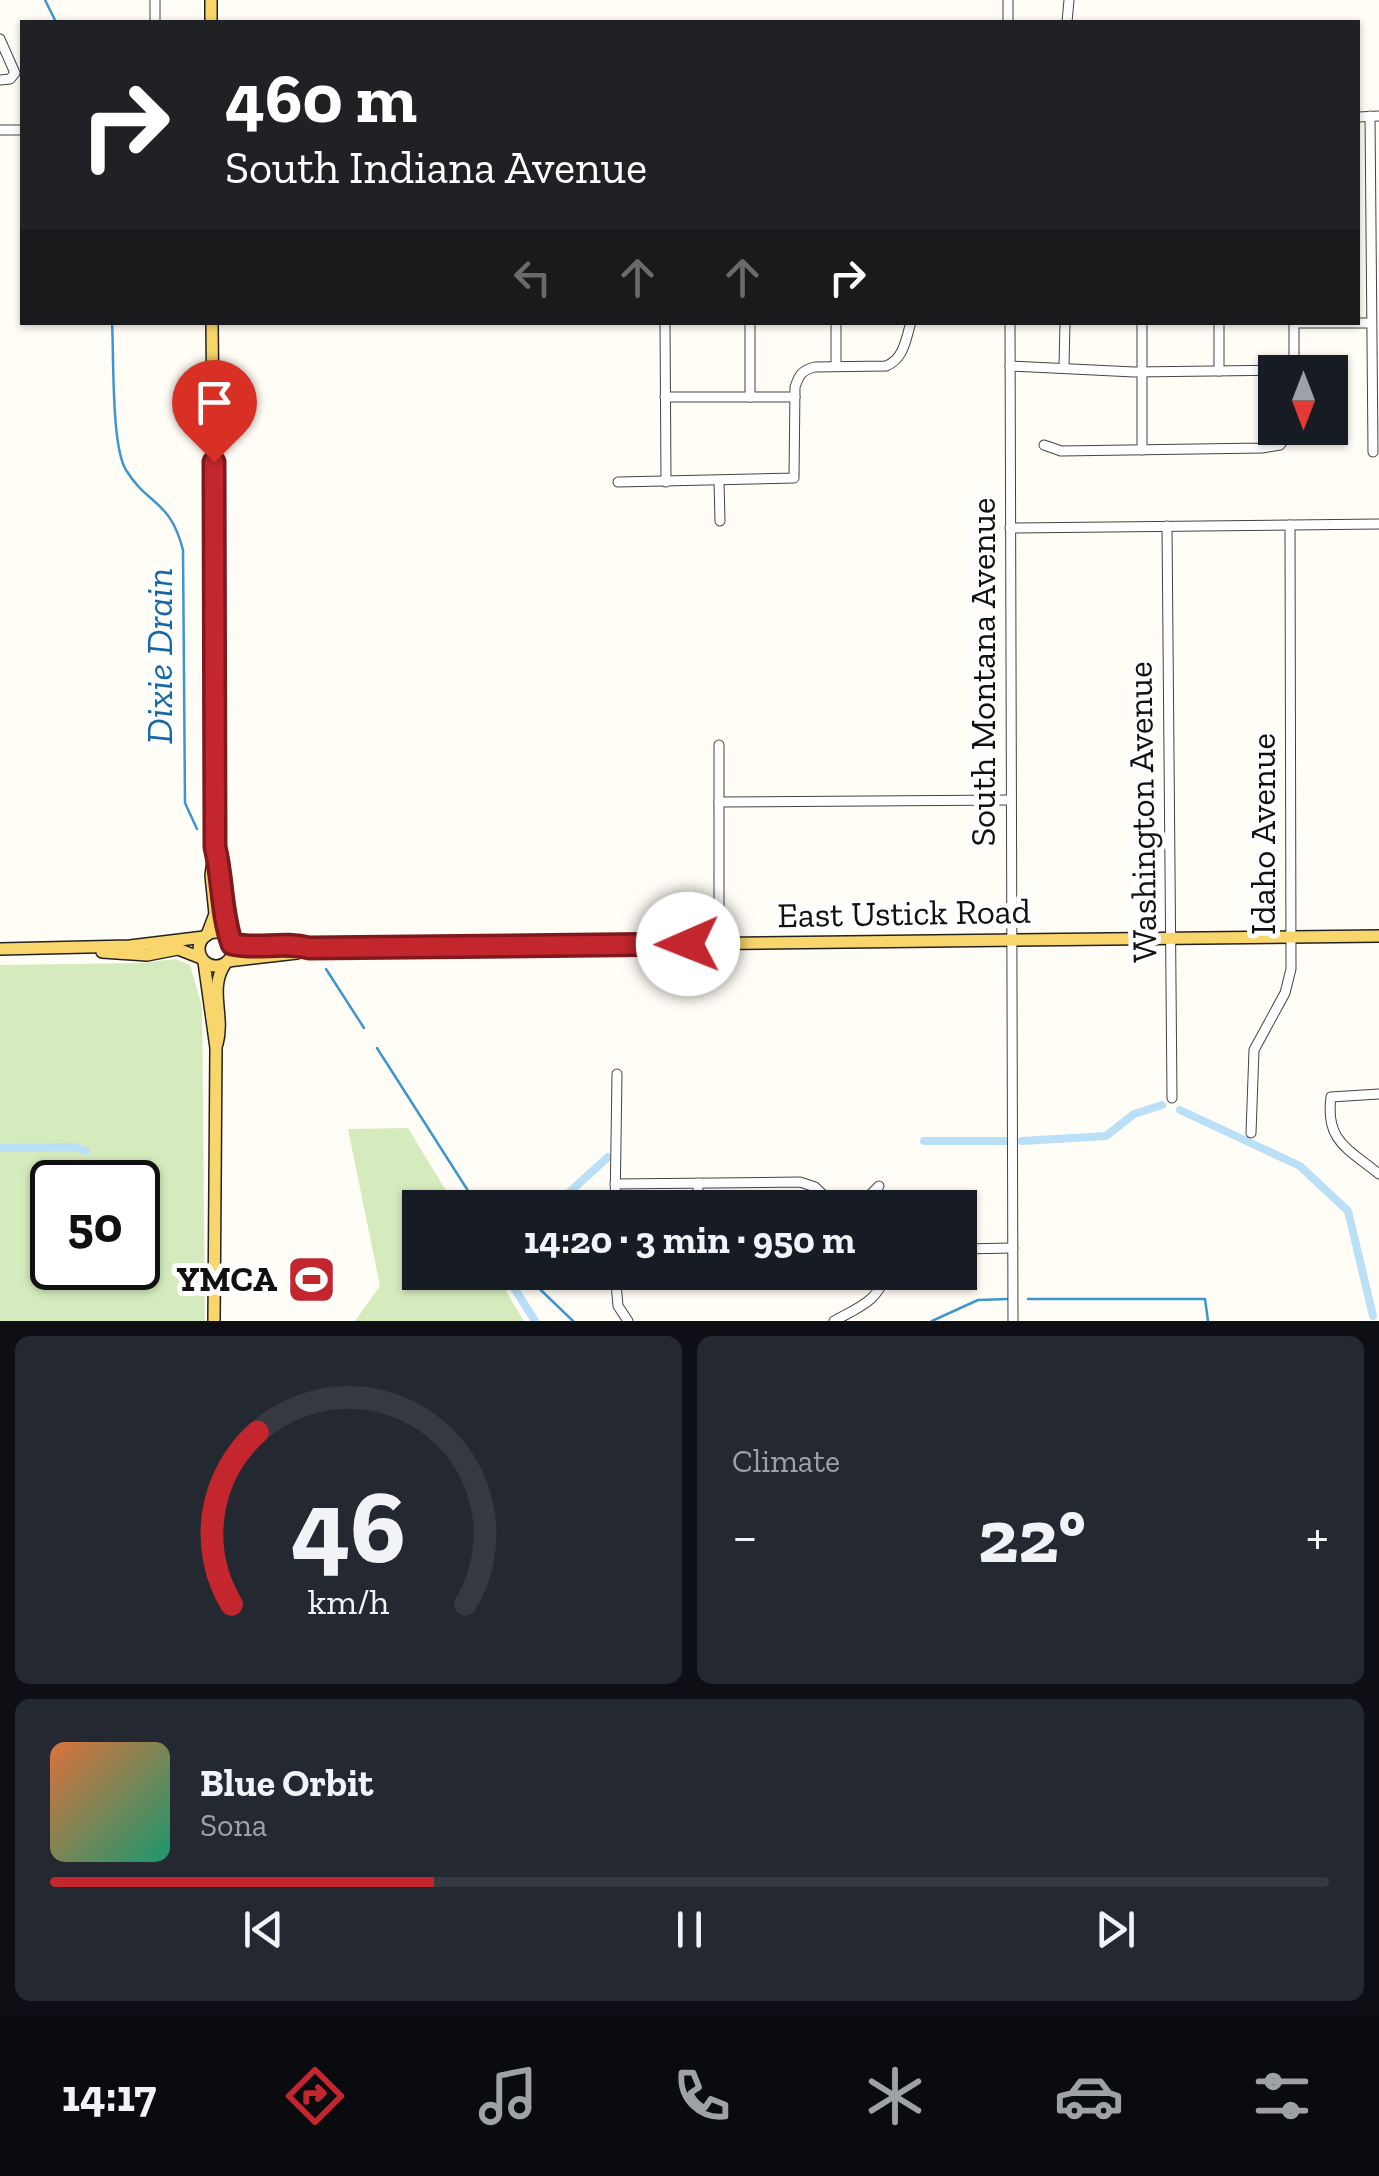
<!DOCTYPE html>
<meta charset="utf-8">
<style>
:root{--surface:#171b24;--page:#242831;--text:#f1f3f6;--muted:#9ea1a6;--line:#363941;--accent:#c4262e}
body{margin:0;font-family:"Zilla Slab",serif;background:var(--page);color:var(--text);height:100vh;display:flex;flex-direction:column;font-size:38px;white-space:nowrap}
*{box-sizing:border-box;margin:0}
p{font-size:32px;color:var(--muted)}
.icon{flex:none;width:55px;height:55px;fill:none;stroke:currentColor;stroke-width:2;stroke-linecap:round;stroke-linejoin:round}
.map{position:relative;height:1321px;overflow:hidden}
.details{display:flex;flex-direction:column;gap:15px;padding:15px;background:#0d0f14;flex:1}
.details>*{flex:none}
.guide{position:absolute;left:20px;top:20px;width:1340px;height:305px;border-radius:0px;box-shadow:0 2px 8px #0004;background:#202124;color:#fff;overflow:hidden}
.needle{width:65px;rotate:180deg}
.fabs{position:absolute;left:1258px;top:355px;display:grid;gap:20px}
.fabs a{display:grid;place-items:center;width:90px;height:90px;border-radius:0px;background:var(--surface);box-shadow:0 2px 8px #0004;font-size:50px}
.speed{position:absolute;left:30px;top:1160px;display:flex;gap:20px;font-size:50px;font-weight:700;text-align:center}
.speed>*{display:grid;place-content:center;width:130px;height:130px;border-radius:50%;background:var(--surface);box-shadow:0 2px 8px #0004;line-height:1}
.speed .limit{border:5px solid #111;border-radius:15px;background:#fff;color:#111}
.pin{position:absolute;display:grid;place-items:center;width:85px;height:85px;color:#fff;margin:-102px -42px;border-radius:50% 50% 50% 0;rotate:-45deg;box-shadow:0 0 10px #0007}
.pin .icon{rotate:45deg}
.me{position:absolute;width:110px;margin:-55px;rotate:269deg;stroke-linejoin:round;filter:drop-shadow(0 0 8px #0008)}
.turn{display:flex;align-items:center;gap:35px;height:210px;padding:0 40px;font-size:45px}
.turn .icon{width:130px;height:130px;stroke-width:2.5}
.turn b{display:block;font-size:70px;line-height:85px}
.lanes{display:flex;align-items:center;height:95px;padding:0 40px;background:#0003;justify-content:center;gap:50px;direction:ltr}
.lanes .off{opacity:.35}
.big{font-size:75px;font-weight:700;line-height:1.1}
.details .widget{flex:1;display:flex;flex-direction:column;justify-content:center;gap:15px;min-width:0;padding:0 35px;border-radius:15px;background:var(--page)}
.details .dial{align-items:center;gap:0}
.dial svg{height:260px;overflow:visible;fill:none;stroke:var(--line);stroke-width:7;stroke-linecap:round;text-anchor:middle}
.dial text{fill:var(--text);stroke:none}
.song{display:flex;align-items:center;gap:30px}
.cover{width:120px;height:120px;border-radius:15px;background:linear-gradient(135deg,hsl(20 70% 55%),hsl(160 70% 35%))}
.played{height:10px;border-radius:5px;background:linear-gradient(90deg,var(--accent) 30%,var(--line) 30%)}
.keys{display:flex;justify-content:space-around;direction:ltr}
.heat{display:flex;justify-content:space-between;align-items:center;font-size:55px;direction:ltr}
.details .tiles{flex:1;display:grid;gap:15px;grid-template-columns:1fr 1fr}
.widget:last-child{grid-column:span 2}
.trip{position:absolute;left:402px;top:1190px;width:575px;height:100px;border-radius:0px;background:var(--surface);box-shadow:0 2px 8px #0004;font-weight:700;line-height:100px;text-align:center}
.tabs{display:flex;height:160px;justify-content:space-around;align-items:center;background:#090b0e;color:var(--muted)}
.tabs .icon{width:70px;height:70px}
.tabs .current{color:var(--accent)}
.tabs b{font-size:45px;color:var(--text)}
.map>svg:first-child{display:block}
.green{fill:#d5ebbd;fill-rule:evenodd}
.lines{fill:none;stroke-linecap:round;stroke-linejoin:round}
.stream{stroke:#3f96cf;stroke-width:2.5}
.canal{stroke:#b9e0f7;stroke-width:8}
.minor-casing{stroke:#444;stroke-width:11}
.major-casing{stroke:#222;stroke-width:14}
.minor{stroke:#fff;stroke-width:9}
.major{stroke:#f9d66b;stroke-width:11}
.route-casing{stroke:#7f191e;stroke-width:25}
.route{stroke:#c4262e;stroke-width:18}
.labels{text-anchor:middle;dominant-baseline:central;stroke-width:10;stroke-linejoin:round;paint-order:stroke}
.street-label{font-size:35px;fill:#111;stroke:#fff}
.poi-label{font-size:35px;font-weight:bold;fill:#111;stroke:#fff;text-anchor:end}
.water-label{font-size:38px;font-style:italic;fill:#1768a6;stroke:#fff}
</style>
<div class="map">
<svg width="1379" height="1321" viewBox="0 0 1379 1321">
<rect width="100%" height="100%" fill="#fffdf5"/>
<g class="green">
<path d="M176,959L190,965L202,1006L205,1321H0V965L140,963ZM52,1182H138V1268H52Z"/>
<polygon points="408,1128 456,1207 420,1208 420,1272 495,1273 524,1321 355,1321 380,1286 348,1129"/>
</g>
<g class="lines">
<g class="stream">
<polyline points="45,0 56,22"/>
<path d="M112,322C114,354 111,446 126,470C148,506 170,499 183,550L185,803L197,829"/>
<polyline points="326,969 364,1028"/>
<polyline points="377,1048 479,1208"/>
<polyline points="522,1272 573,1321"/>
<polyline points="1028,1299 1205,1299 1208,1321"/>
<polyline points="932,1321 978,1300 1008,1299"/>
</g>
<g class="canal">
<polyline points="1180,1110 1300,1166 1348,1211 1373,1316"/>
<polyline points="924,1141 1005,1141"/>
<polyline points="1022,1141 1106,1136 1134,1114 1162,1105"/>
<polyline points="0,1148 76,1147 86,1151"/>
<polyline points="552,1208 608,1157"/>
<polyline points="504,1272 535,1321"/>
</g>
<defs>
<g id="minor">
<polyline points="1008,0 1008,22"/>
<polyline points="155,22 155,0"/>
<polyline points="1067,22 1069,0"/>
<polyline points="0,39 15,73 10,79 0,80"/>
<polyline points="1370,116 1373,452"/>
<polyline points="1358,117 1379,116"/>
<polyline points="0,130 22,130"/>
<polyline points="665,322 666,482"/>
<polyline points="750,322 750,397"/>
<polyline points="836,322 836,366"/>
<polyline points="1010,322 1013,1321"/>
<polyline points="1142,322 1142,450"/>
<polyline points="1219,322 1219,371"/>
<polyline points="1294,322 1294,372"/>
<polyline points="1294,323 1371,323"/>
<polyline points="1010,366 1134,372 1294,370"/>
<polyline points="1064,367 1065,322"/>
<polyline points="665,397 795,397"/>
<polyline points="1044,445 1061,451 1262,448 1280,445 1293,428"/>
<polyline points="719,481 720,521"/>
<path d="M618,482L794,478L795,387C799,375 802,370 815,367L886,366C904,359 906,339 911,322"/>
<polyline points="1167,526 1172,1098"/>
<polyline points="1010,528 1379,524"/>
<polyline points="719,745 719,943"/>
<polyline points="719,802 1011,800"/>
<path d="M1379,1094L1331,1097C1325,1142 1349,1149 1379,1174"/>
<polyline points="1251,1133 1254,1050 1285,993 1291,969 1290,525"/>
<polyline points="698,1183 698,1208"/>
<polyline points="615,1184 800,1182 815,1187 837,1208"/>
<polyline points="615,1208 617,1074"/>
<polyline points="857,1208 879,1186"/>
<polyline points="960,1249 1013,1248"/>
<polyline points="615,1272 618,1306 628,1321"/>
<polyline points="712,1272 729,1279 749,1272"/>
<path d="M834,1321C855,1309 882,1300 885,1272"/>
</g>
<g id="major">
<polyline points="211,22 211,0"/>
<polyline points="217,856 224,918 231,940"/>
<circle cx="216" cy="949" r="17"/>
<polyline points="207,935 215,914 211,875 215,847 216,742 212,322"/>
<path d="M232,945C259,950 283,941 309,948L1379,936"/>
<polyline points="0,949 130,946 204,937"/>
<polyline points="102,952 147,955 178,949 201,958"/>
<polyline points="228,961 297,953 308,949"/>
<polyline points="204,962 216,1048 214,1321"/>
<path d="M217,1044C225,1016 208,989 225,964"/>
</g>
</defs>
<use href="#minor" class="minor-casing"/>
<use href="#major" class="major-casing"/>
<use href="#minor" class="minor"/>
<use href="#major" class="major"/>
</g>
<g class="lines">
<defs>
<path id="route" d="M214,462L215,847C223,880 221,913 232,944C259,950 283,941 309,948L688,944"/>
</defs>
<use href="#route" class="route-casing"/>
<use href="#route" class="route"/>
</g>
<defs>
<symbol id="stadium-square" viewBox="-11 -11 22 22"><rect x="-9" y="-9" width="18" height="18" rx="4" fill="#c4262e" stroke="#fff"/><path d="M0-5a6.5 5 0 1 0 0 10a6.5 5 0 1 0 0-10ZM-3.5-1.8h7v3.6h-7Z" fill="#fff"/></symbol>
</defs>
<g fill-rule="evenodd">
<use href="#stadium-square" x="284" y="1252" width="55" height="55"/>
</g>
<g class="labels">
<g class="street-label">
<text transform="translate(983 672) rotate(-90)">South Montana Avenue</text>
<text transform="translate(1142 812) rotate(-91)">Washington Avenue</text>
<text transform="translate(1263 834) rotate(-90)">Idaho Avenue</text>
<text transform="translate(904 913) rotate(-1)">East Ustick Road</text>
</g>
<g class="poi-label">
<text x="277" y="1279">YMCA</text>
</g>
<g class="water-label">
<text transform="translate(159 656) rotate(-90)">Dixie Drain</text>
</g>
</g>
</svg>
<div class="fabs">
<a><svg class="needle" viewBox="-14 -14 28 28"><path d="M0-13l5 13h-10z" fill="#e53935"/><path d="M0 13l5-13h-10z" fill="#9ea1a6"/></svg></a>
</div>
<div class="speed"><div class="limit">50</div></div>
<div class="pin" style="left:214px;top:462px;background:#d93025"><svg class="icon" aria-label="arrive" viewBox="0 0 24 24"><path d="M6 21V4h12l-3 4 3 4H6"/></svg></div>
<svg class="me" style="left:688px;top:944px" viewBox="-20 -20 40 40"><circle r="19" fill="#fff"/><path d="M0-13L10 11 0 6-10 11z" fill="#c4262e"/></svg>
<div class="trip">14:20 · 3 min · 950 m</div>
<div class="guide">
<div class="turn"><svg class="icon" aria-label="right" viewBox="0 0 24 24"><path d="M7 20v-9h11M14 6l5 5-5 5"/></svg><div><b>460 m</b>South Indiana Avenue</div></div>
<div class="lanes"><svg class="icon off" aria-label="left" viewBox="0 0 24 24"><path d="M17 20v-9H6M10 6l-5 5 5 5"/></svg><svg class="icon off" aria-label="ahead" viewBox="0 0 24 24"><path d="M12 20V5M6 11l6-6 6 6"/></svg><svg class="icon off" aria-label="ahead" viewBox="0 0 24 24"><path d="M12 20V5M6 11l6-6 6 6"/></svg><svg class="icon" aria-label="right" viewBox="0 0 24 24"><path d="M7 20v-9h11M14 6l5 5-5 5"/></svg></div>
</div>
</div>
<section class="details">
<div class="tiles">
<div class="widget dial"><svg viewBox="0 0 100 80">
<path d="M14 69A42 42 0 1 1 86 69"/>
<path d="M14 69A42 42 0 0 1 22 16" stroke="#c4262e"/>
<text x="50" y="56" font-size="32" font-weight="700">46</text>
<text x="50" y="72" font-size="11">km/h</text>
</svg></div>
<div class="widget"><p>Climate</p>
<div class="heat"><a>−</a><b class="big">22°</b><a>+</a></div>
</div>
<div class="widget">
<div class="song"><i class="cover"></i><div><b>Blue Orbit</b><p>Sona</p></div></div>
<div class="played"></div>
<div class="keys"><svg class="icon" aria-label="previous" viewBox="0 0 24 24"><path d="M18 5L8 12l10 7zM5 5v14"/></svg><svg class="icon" aria-label="pause" viewBox="0 0 24 24"><path d="M8 5v14M16 5v14"/></svg><svg class="icon" aria-label="next" viewBox="0 0 24 24"><path d="M6 5l10 7-10 7zM19 5v14"/></svg></div>
</div>
</div>
</section>
<nav class="tabs">
<b>14:17</b>
<svg class="icon current" aria-label="directions" viewBox="0 0 24 24"><path d="M12 3l9 9-9 9-9-9zM9 14v-3h6M13 9l2 2-2 2"/></svg>
<svg class="icon" aria-label="music" viewBox="0 0 24 24"><path d="M9 18V5l10-2v13"/><circle cx="6" cy="18" r="3"/><circle cx="16" cy="16" r="3"/></svg>
<svg class="icon" aria-label="phone" viewBox="0 0 24 24"><path d="M5 4h4l2 5-3 2q2 4 5 5l2-3 5 2v4C11 20 4 13 5 4z"/></svg>
<svg class="icon" aria-label="climate" viewBox="0 0 24 24"><path d="M12 3v18M4 7l16 10M4 17L20 7"/></svg>
<svg class="icon" aria-label="car" viewBox="0 0 24 24"><path d="M5 17H2v-5l4-1 3-4h7l3 4 3 1v5h-3M9 17h6M6 11h13"/><circle cx="7" cy="17" r="2"/><circle cx="17" cy="17" r="2"/></svg>
<svg class="icon" aria-label="filters" viewBox="0 0 24 24"><path d="M4 7h16M4 17h16"/><circle cx="9" cy="7" r="2"/><circle cx="15" cy="17" r="2"/></svg>
</nav>
